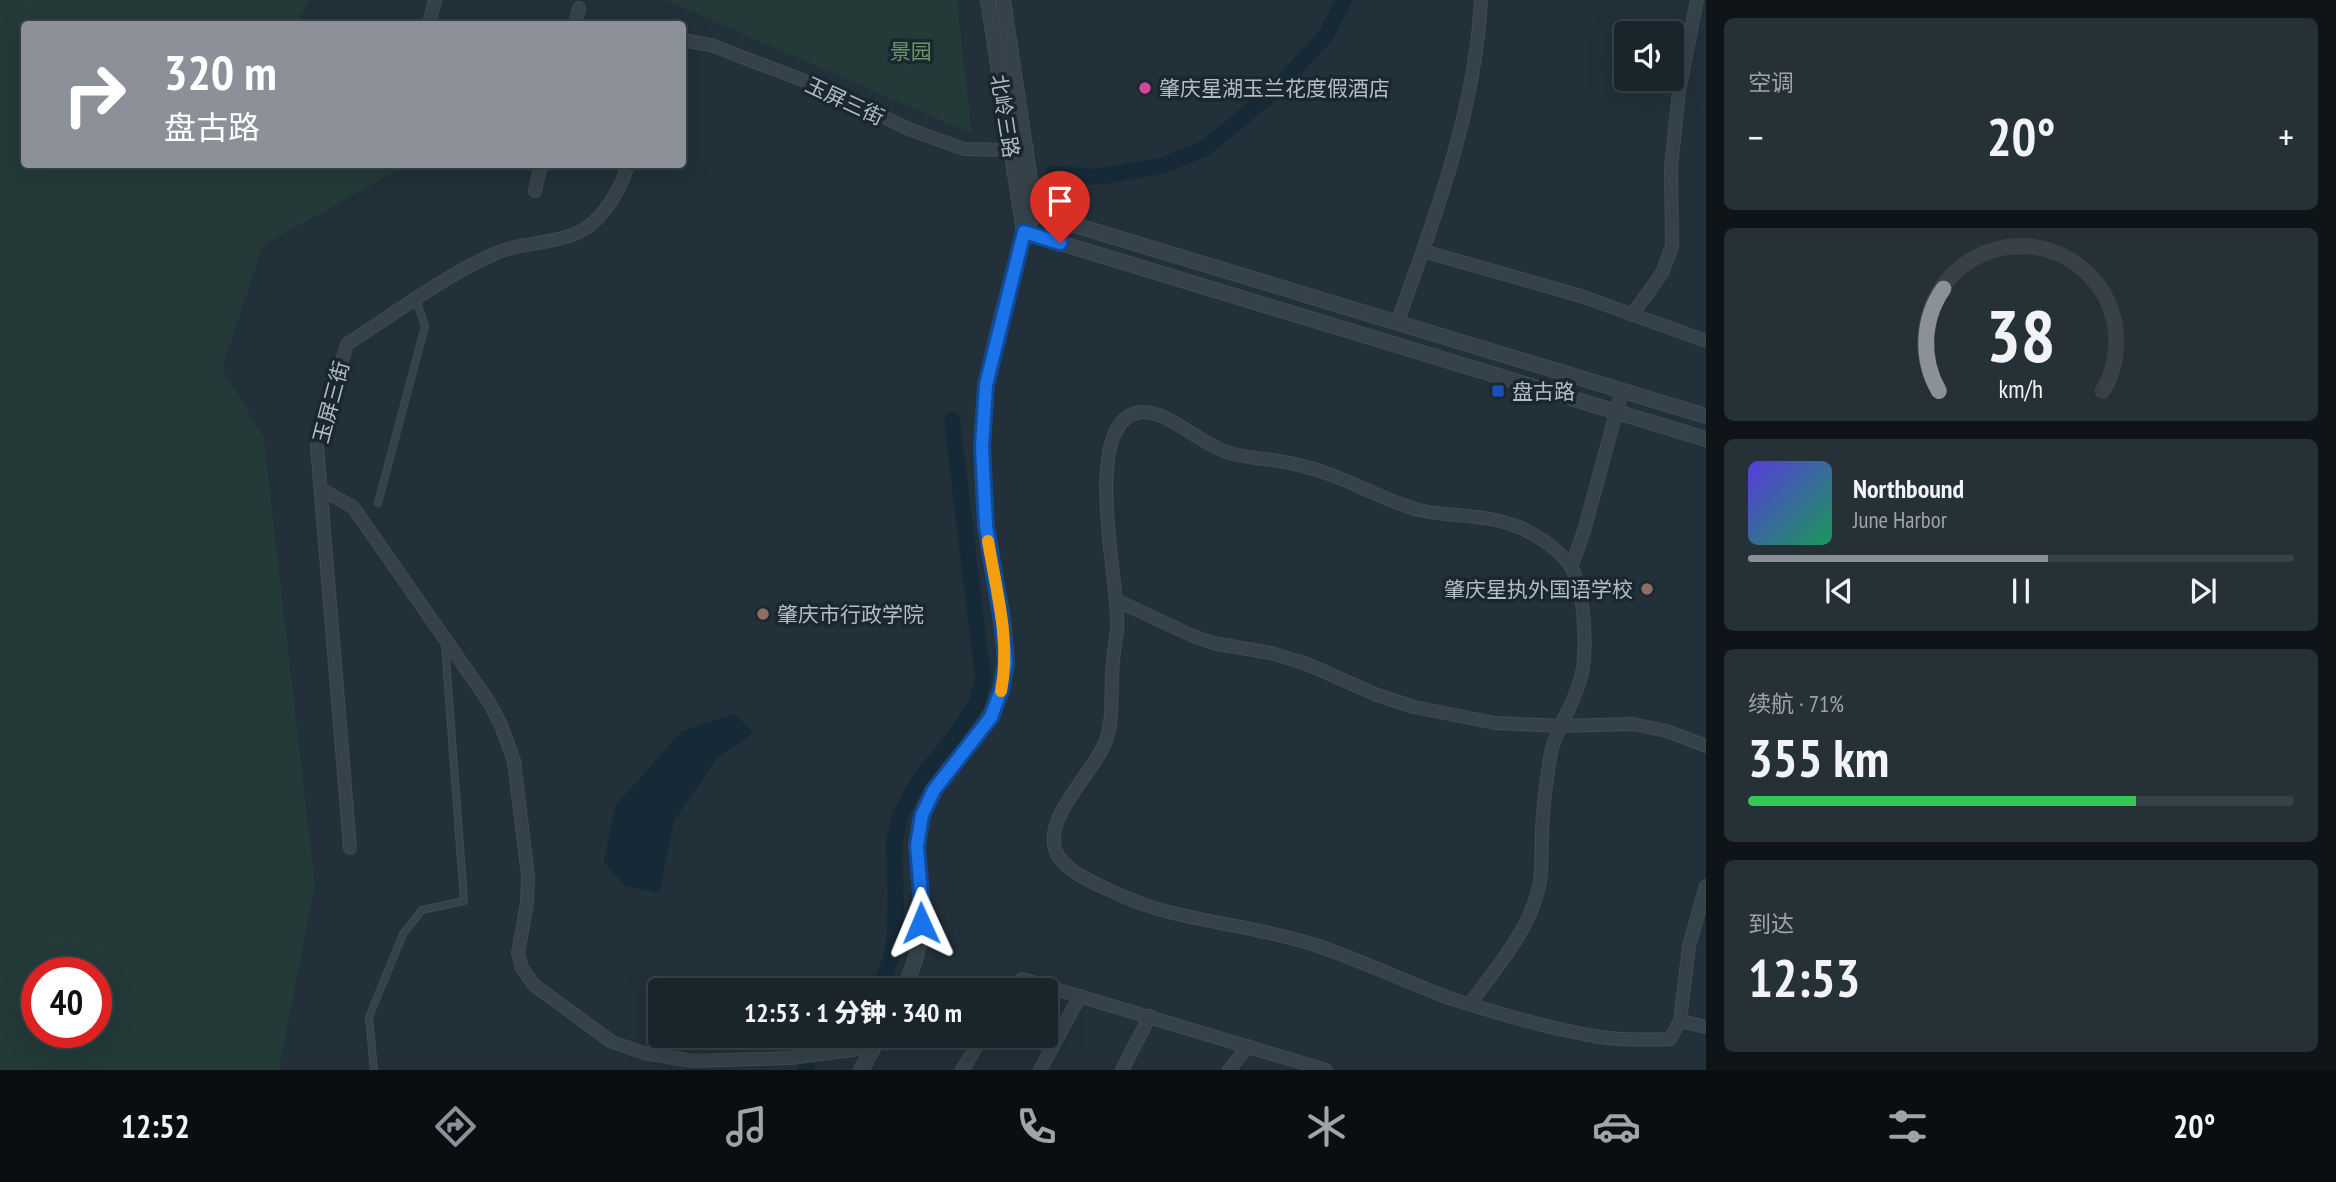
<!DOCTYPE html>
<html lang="zh">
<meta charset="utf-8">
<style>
:root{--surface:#19242b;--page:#263037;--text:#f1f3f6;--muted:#9fa4a9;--line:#374147;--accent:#8c9099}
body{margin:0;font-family:"PT Sans Narrow","Noto Sans SC",sans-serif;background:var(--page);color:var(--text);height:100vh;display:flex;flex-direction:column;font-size:26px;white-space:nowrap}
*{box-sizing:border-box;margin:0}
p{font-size:23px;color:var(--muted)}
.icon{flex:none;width:38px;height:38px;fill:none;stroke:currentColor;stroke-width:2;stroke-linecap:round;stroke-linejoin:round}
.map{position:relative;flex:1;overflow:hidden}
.panel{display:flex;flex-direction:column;gap:18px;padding:18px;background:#0e1418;width:630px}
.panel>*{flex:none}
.banner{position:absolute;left:21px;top:21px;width:665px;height:147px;border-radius:7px;box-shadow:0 7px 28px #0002,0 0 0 2px var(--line);background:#8c9099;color:#fff;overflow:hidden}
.fabs{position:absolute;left:1614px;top:21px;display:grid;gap:14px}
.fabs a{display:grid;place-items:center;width:70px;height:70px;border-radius:7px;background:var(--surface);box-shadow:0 7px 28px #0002,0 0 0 2px var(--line);font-size:35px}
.speed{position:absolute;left:21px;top:957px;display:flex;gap:14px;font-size:35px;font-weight:700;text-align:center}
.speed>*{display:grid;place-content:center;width:91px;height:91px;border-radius:50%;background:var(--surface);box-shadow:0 7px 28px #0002,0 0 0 2px var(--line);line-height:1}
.speed .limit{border:10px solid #d22;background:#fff;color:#111}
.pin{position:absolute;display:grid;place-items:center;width:60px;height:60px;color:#fff;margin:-72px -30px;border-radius:50% 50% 50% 0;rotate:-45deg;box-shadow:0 0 7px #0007}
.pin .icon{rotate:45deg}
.me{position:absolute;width:77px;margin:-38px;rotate:359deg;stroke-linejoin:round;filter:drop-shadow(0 0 5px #0008)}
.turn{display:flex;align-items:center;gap:24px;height:147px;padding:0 28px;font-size:32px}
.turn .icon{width:91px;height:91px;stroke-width:2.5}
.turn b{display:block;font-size:49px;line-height:60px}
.big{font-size:52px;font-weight:800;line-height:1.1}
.panel .tile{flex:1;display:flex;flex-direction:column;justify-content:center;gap:10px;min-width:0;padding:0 24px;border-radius:10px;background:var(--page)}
.panel .dial{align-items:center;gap:0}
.dial svg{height:182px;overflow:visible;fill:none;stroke:var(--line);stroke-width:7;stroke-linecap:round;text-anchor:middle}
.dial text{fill:var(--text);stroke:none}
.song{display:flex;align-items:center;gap:21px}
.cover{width:84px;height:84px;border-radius:10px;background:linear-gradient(135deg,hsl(250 70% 55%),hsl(150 70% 35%))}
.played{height:7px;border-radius:4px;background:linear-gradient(90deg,var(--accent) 55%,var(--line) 55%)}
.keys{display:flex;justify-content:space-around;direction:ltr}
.heat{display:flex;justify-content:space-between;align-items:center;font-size:38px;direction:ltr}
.charge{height:10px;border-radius:5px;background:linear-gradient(90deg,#34c759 71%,var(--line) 0)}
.trip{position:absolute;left:648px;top:978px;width:410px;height:70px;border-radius:7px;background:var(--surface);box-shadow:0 7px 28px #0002,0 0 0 2px var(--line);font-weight:800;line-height:70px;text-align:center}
.tabs{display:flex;height:112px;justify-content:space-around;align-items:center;background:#0a0e11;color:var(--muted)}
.tabs .icon{width:49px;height:49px}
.tabs .active{color:var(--accent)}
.tabs b{font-size:32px;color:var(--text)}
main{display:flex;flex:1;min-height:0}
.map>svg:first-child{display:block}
.green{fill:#233a38;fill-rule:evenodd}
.water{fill:#152a36}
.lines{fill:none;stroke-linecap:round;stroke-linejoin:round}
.canal{stroke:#152a36;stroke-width:16}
.service-casing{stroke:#3e4b53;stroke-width:8}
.minor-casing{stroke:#3e4b53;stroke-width:14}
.tertiary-casing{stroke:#3e4b53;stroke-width:16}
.service{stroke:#35424a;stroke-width:6}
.minor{stroke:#35424a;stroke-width:12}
.tertiary{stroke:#35424a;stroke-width:14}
.route-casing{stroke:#114b97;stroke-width:18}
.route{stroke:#1a73e8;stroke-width:12}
.slow{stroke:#f59e0b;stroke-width:12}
.hotel-dot{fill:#d1479c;stroke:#1a272e;stroke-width:2.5}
.transit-dot{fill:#1a4fb4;stroke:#1a272e;stroke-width:2.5}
.education-dot{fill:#8d6e63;stroke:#1a272e;stroke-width:2.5}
.labels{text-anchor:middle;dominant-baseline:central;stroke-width:7;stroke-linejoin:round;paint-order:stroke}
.park-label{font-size:21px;fill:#679668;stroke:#1a272e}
.poi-label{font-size:21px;fill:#b0bdc6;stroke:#1a272e;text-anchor:start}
.street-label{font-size:21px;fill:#b0bdc6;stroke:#1a272e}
</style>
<main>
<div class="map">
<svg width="1706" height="1070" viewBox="0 0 1706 1070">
<rect width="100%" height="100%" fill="#213039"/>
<g class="green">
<path d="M0,0H309L299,21L306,24H24V164L408,165L263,245L222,368L264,438L315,884L279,1070H0ZM37,973H96V1032H37Z"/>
<polygon points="665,0 957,0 972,134"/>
</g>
<polygon class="water" points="735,714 753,733 717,758 674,821 659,893 625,886 604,862 615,806 682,731"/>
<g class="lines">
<g class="canal">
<polyline points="1053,174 1096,177 1161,166 1204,149 1271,94 1325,37 1344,0"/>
<polyline points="877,990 883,980 894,949 896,903 894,843 900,815 920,779 957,733 977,703 983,678 952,420"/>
<polyline points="806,1070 808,1041 812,1036"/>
</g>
<defs>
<g id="service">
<polyline points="378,503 425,326 416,300"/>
<polyline points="374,1070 369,1017 403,934 422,910 464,901 445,645"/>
</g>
<g id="minor">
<polyline points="429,24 435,0"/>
<polyline points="575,24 579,8"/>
<polyline points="682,40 711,45 828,90 911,130 964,149 1010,150"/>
<polyline points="535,191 541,164"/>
<polyline points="1423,251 1581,296 1706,341"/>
<polyline points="1632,315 1662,273 1672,246 1671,167 1679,91 1697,0"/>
<path d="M1397,323C1435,218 1475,112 1481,0"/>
<polyline points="321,489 353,507 489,702 501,725 514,761 528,876 527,903 518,953 522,968 534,985 612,1042 644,1053 693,1061 791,1058 875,1047"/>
<polyline points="1571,567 1584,531 1622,391"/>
<polyline points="1118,601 1193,636 1213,643 1271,653 1307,664 1377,695 1414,707 1495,723 1560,726 1632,724 1667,731 1706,746"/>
<path d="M350,848L317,445L347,344C393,315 444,276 494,254C522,241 556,245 583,230C604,218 622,187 628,164"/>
<polyline points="1014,990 1022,979 1326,1070"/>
<path d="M1470,1004C1495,969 1530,930 1539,886C1543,869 1541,849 1542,831C1543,807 1546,782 1550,758C1555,728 1576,703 1582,673C1587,646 1585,588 1570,565C1557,547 1530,530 1510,524C1481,514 1449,517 1419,510C1389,502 1363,487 1334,476C1314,468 1293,463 1272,460C1257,458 1241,457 1227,452C1201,445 1162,405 1136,413C1080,429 1121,587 1117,631C1115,646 1112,661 1112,677C1111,698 1113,720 1106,740C1095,774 1031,826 1062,861C1075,875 1092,882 1109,890C1128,899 1148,907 1169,912C1216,924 1265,929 1312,944C1359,959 1403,981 1449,998C1498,1013 1549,1029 1600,1037C1623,1040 1647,1040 1670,1039L1680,1021L1689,946L1706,886"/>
<polyline points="1680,1021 1706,1027"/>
<polyline points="962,1070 983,1036"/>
<polyline points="1040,1070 1080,996"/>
<polyline points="1122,1070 1150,1016"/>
<polyline points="1229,1070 1248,1046"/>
</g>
<g id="tertiary">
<polyline points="988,0 1024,232 1706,439"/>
<polyline points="1003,0 1035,213"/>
<polyline points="1035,213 1706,416"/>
<path d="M903,990C916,964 923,933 922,904C920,874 913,844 923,815C938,767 987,739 1001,690C1015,642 993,577 986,528C983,503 983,475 982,449C981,375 1006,303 1024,232L1035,213"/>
<polyline points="861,1070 880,1036"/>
</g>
</defs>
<use href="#service" class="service-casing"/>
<use href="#minor" class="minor-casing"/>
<use href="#tertiary" class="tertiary-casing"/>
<use href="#service" class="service"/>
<use href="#minor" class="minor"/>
<use href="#tertiary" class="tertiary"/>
</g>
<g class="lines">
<defs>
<polyline id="route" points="921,923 922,906 917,846 922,815 934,790 991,717 1001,690 1006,663 1002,622 986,526 982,447 986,385 1024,232 1060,243"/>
</defs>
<use href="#route" class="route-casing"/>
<use href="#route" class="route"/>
<path class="slow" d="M988,541C996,590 1011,641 1001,691"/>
</g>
<circle class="hotel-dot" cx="1145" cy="88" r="7"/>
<rect class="transit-dot" x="1491" y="384" width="14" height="14" rx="3.5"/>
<g class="education-dot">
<circle cx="1647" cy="589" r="7"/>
<circle cx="763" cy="614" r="7"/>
</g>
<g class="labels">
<g class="park-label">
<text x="911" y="51">景园</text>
</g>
<g class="poi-label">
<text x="1159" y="88">肇庆星湖玉兰花度假酒店</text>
<text x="1512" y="391">盘古路</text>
<text x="1633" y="589" text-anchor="end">肇庆星执外国语学校</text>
<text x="777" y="614">肇庆市行政学院</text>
</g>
<g class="street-label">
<text transform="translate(845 101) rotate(25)">玉屏三街</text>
<text transform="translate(1005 116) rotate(81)">北岭三路</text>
<text transform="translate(331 402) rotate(-75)">玉屏三街</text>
</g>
</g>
</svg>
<div class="fabs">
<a><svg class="icon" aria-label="sound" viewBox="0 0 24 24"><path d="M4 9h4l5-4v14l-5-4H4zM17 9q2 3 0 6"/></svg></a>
</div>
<div class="speed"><div class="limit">40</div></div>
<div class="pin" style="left:1060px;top:243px;background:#d93025"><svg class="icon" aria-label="arrive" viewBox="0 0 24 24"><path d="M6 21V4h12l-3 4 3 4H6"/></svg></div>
<svg class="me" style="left:921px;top:923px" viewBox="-20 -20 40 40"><path d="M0-17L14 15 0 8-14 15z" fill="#1a73e8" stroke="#fff" stroke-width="4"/></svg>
<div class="trip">12:53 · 1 分钟 · 340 m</div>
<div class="banner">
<div class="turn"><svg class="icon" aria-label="right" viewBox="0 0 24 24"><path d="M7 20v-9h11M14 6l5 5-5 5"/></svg><div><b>320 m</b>盘古路</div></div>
</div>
</div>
<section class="panel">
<div class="tile"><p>空调</p>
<div class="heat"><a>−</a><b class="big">20°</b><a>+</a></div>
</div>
<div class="tile dial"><svg viewBox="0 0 100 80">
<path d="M14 69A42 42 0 1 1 86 69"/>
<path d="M14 69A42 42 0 0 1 16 24" stroke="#8c9099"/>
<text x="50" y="56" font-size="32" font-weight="700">38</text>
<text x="50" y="72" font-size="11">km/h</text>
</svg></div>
<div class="tile">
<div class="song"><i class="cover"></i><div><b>Northbound</b><p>June Harbor</p></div></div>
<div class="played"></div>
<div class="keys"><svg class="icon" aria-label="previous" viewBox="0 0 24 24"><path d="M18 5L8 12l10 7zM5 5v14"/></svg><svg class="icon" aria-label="pause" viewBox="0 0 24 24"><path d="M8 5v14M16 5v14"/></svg><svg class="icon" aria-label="next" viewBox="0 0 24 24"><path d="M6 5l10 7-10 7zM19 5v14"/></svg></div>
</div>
<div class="tile"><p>续航 · 71%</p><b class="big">355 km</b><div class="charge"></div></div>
<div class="tile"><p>到达</p><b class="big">12:53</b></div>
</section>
</main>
<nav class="tabs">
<b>12:52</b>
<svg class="icon active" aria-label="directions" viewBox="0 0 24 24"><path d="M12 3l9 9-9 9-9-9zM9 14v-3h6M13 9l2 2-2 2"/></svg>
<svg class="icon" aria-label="music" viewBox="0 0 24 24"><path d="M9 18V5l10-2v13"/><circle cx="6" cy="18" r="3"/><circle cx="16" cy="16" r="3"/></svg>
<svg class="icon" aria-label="phone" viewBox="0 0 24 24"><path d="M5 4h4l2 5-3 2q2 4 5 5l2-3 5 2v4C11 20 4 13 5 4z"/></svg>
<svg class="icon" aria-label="climate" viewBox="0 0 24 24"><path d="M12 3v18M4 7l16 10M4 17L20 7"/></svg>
<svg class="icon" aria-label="car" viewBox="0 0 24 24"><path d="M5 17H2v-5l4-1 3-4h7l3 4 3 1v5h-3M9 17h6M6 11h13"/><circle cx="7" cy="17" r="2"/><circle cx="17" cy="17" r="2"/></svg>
<svg class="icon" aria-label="filters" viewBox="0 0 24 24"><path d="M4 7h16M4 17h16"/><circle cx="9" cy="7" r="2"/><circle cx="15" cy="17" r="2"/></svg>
<b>20°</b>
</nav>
